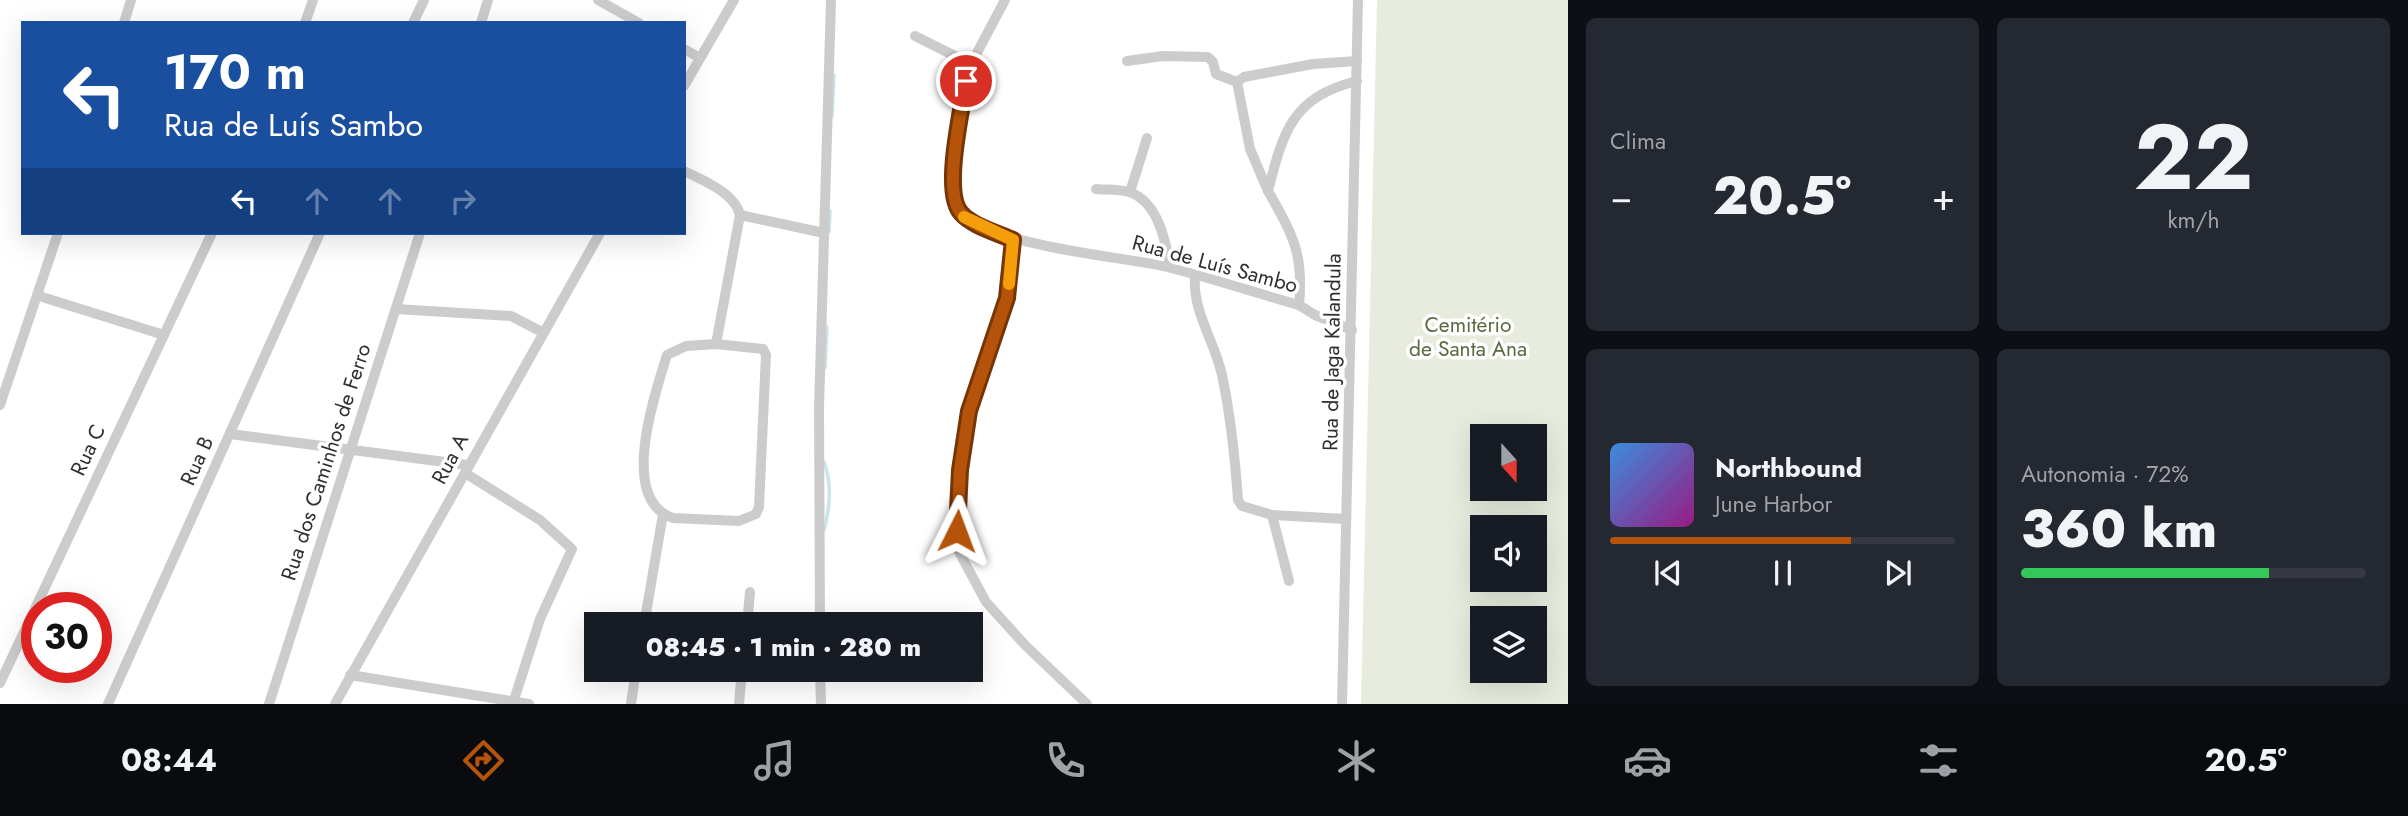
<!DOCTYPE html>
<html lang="pt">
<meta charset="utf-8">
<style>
:root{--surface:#171b24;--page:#242831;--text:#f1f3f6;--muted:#9ea1a6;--line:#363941;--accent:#b45309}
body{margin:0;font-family:Jost,sans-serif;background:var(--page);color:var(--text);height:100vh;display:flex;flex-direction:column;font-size:26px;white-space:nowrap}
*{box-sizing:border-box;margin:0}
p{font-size:23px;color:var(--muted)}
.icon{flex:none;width:38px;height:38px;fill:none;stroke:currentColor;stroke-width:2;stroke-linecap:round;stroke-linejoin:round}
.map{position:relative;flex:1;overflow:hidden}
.panel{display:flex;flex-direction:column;gap:18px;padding:18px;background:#0d0f14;width:840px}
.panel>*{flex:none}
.guide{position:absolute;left:21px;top:21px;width:665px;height:214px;border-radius:0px;box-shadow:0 7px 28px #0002;background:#1a4fa0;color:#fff;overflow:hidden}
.needle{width:46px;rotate:159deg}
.tools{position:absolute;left:1470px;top:424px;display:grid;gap:14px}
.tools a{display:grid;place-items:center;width:77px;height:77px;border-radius:0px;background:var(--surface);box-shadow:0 7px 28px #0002;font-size:35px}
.speed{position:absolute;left:21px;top:592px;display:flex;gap:14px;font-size:35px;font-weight:700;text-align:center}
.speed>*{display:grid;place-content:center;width:91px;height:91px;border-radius:50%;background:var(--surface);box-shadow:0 7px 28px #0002;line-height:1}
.speed .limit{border:10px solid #d22;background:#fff;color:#111}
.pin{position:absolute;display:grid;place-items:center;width:60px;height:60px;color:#fff;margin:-30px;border:4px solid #fff;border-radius:50%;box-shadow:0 2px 7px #0007}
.me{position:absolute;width:77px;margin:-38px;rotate:3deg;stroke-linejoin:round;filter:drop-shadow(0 0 5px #0008)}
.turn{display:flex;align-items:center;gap:24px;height:147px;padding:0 28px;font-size:32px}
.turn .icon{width:91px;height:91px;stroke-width:2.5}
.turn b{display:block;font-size:49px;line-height:60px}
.lanes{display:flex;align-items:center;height:66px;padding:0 28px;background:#0003;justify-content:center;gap:35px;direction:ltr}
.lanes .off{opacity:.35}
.big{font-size:52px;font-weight:800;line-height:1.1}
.panel .widget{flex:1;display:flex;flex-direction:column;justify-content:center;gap:10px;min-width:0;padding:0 24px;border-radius:10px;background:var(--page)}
.panel .dial{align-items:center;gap:0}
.dial b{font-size:91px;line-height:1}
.song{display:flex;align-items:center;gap:21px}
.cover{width:84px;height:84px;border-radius:10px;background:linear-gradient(135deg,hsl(210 70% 55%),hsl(310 70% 35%))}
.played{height:7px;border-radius:4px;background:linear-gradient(90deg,var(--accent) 70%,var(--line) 70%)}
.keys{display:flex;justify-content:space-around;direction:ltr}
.heat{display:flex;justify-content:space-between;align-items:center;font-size:38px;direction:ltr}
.charge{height:10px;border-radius:5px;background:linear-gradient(90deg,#34c759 72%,var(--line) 0)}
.panel .tiles{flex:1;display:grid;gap:18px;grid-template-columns:repeat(2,1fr)}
.trip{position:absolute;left:584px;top:612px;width:399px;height:70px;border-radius:0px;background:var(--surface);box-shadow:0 7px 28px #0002;font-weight:800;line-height:70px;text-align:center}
.tab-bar{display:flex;height:112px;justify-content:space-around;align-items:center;background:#090b0e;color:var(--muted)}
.tab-bar .icon{width:49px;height:49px}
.tab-bar .active{color:var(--accent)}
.tab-bar b{font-size:32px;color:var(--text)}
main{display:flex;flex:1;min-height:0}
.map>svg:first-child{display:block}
.green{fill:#e7ecde;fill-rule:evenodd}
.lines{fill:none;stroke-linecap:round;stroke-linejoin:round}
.stream{stroke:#cbe3ea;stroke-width:3.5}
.minor{stroke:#ccc;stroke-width:10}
.route-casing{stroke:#753606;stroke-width:18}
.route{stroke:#b45309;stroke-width:12}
.slow{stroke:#f59e0b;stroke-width:12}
.labels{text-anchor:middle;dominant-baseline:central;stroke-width:7;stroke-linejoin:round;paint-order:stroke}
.street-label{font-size:21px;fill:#2f2f2f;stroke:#fff}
.park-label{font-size:21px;fill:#59693f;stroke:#fff}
</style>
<main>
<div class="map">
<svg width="1568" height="704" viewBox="0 0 1568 704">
<rect width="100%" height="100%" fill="#fff"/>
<path class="green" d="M1377,0H1568V704H1361ZM1482,436H1535V488H1482ZM1482,527H1535V579H1482ZM1482,618H1535V670H1482Z"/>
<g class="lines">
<g class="stream">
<polyline points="832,116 834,75"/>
<polyline points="829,232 830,211"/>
<polyline points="825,368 827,327"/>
<path d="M824,462C832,482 830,509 824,530"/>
</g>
<g class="minor">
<polyline points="598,0 639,23"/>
<path d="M1005,0L971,64L966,81L952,194C961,248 1125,255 1171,268C1214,279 1256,293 1299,305L1315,315L1352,330"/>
<polyline points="124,23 131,0"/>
<polyline points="305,23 313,0"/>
<polyline points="413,23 424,0"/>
<polyline points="481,23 488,0"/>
<polyline points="915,36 971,64"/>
<polyline points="684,49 700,58"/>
<polyline points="1127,61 1163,56 1208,57 1213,62 1216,74 1237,82"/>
<polyline points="684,86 734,0"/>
<path d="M684,171C703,180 735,193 740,215L716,344"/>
<path d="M1096,189C1106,190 1119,189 1129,192C1158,201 1166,242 1170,267"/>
<polyline points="1268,191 1250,149 1237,82 1244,77 1313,64 1357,61"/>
<polyline points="1130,192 1147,138"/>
<polyline points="740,215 824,233"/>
<polyline points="1013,240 1007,298 969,411 960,469 958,550 986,602 1025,645 1087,704"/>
<path d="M1195,276C1192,311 1215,342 1222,375C1231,417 1235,458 1238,500L1242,506L1272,515L1346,519"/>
<polyline points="39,296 164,335"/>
<path d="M1299,305C1304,254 1293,235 1268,191C1283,132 1292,97 1357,81"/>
<polyline points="396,309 511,316 542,332"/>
<path d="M716,344L763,349L766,355L759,507L756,514L739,521L673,518C618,500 655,394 667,355L686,346Z"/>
<polyline points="0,405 58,233"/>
<polyline points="230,434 468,465"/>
<polyline points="465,473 540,520 572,549 540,619 514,700"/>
<polyline points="1272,515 1289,581"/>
<polyline points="644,625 663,514"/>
<polyline points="747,625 750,592"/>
<polyline points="820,625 819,408 831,0"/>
<polyline points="820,670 821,704"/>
<polyline points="350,675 529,704"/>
<polyline points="0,683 212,233"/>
<polyline points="108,704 320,233"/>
<polyline points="269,704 420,233"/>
<polyline points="335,704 600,233"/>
<polyline points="631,704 636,670"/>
<polyline points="739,704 742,670"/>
<polyline points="1342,704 1358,0"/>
</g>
</g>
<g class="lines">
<defs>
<path id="route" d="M957,531L960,470L969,411L1007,298L1013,240C998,233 972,226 961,213C942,192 962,110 966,81"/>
</defs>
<use href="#route" class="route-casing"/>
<use href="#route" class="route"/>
<polyline class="slow" points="964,217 1013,240 1009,284"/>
</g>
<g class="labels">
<g class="street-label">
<text transform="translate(1215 264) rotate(15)">Rua de Luís Sambo</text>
<text transform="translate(1332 352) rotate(-89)">Rua de Jaga Kalandula</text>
<text transform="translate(88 450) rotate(-65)">Rua C</text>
<text transform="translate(450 459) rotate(-62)">Rua A</text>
<text transform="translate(197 461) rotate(-66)">Rua B</text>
<text transform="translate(326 462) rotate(-72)">Rua dos Caminhos de Ferro</text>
</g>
<g class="park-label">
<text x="1468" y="325">Cemitério<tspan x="1468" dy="24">de Santa Ana</tspan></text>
</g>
</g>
</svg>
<div class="tools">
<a><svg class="needle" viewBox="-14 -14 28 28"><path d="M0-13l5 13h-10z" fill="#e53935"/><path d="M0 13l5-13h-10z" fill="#9ea1a6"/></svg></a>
<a><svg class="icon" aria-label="sound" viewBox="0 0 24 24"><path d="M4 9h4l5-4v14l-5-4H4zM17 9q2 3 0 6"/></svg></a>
<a><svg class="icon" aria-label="layers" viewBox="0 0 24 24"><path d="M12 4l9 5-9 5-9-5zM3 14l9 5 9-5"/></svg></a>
</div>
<div class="speed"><div class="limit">30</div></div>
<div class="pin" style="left:966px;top:81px;background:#d93025"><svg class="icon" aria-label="arrive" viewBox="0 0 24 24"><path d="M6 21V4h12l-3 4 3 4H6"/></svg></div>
<svg class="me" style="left:957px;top:531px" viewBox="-20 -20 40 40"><path d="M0-17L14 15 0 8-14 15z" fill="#b45309" stroke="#fff" stroke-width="4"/></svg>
<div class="trip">08:45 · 1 min · 280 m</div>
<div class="guide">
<div class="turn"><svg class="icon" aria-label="left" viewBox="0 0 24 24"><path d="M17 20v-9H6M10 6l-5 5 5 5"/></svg><div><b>170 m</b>Rua de Luís Sambo</div></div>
<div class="lanes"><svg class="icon" aria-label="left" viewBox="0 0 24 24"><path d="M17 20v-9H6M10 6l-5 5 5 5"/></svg><svg class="icon off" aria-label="ahead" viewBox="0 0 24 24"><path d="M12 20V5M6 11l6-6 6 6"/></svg><svg class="icon off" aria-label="ahead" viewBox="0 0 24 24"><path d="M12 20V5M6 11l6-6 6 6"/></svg><svg class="icon off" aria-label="right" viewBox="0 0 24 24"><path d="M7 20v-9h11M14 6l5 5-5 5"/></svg></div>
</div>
</div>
<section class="panel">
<div class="tiles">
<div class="widget"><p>Clima</p>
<div class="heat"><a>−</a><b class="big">20.5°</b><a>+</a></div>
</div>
<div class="widget dial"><b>22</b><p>km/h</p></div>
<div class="widget">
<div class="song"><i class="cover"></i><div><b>Northbound</b><p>June Harbor</p></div></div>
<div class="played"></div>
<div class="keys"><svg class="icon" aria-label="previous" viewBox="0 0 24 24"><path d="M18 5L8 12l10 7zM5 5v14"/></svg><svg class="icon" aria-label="pause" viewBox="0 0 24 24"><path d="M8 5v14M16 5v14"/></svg><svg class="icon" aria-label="next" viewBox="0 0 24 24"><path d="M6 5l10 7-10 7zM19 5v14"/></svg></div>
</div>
<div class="widget"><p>Autonomia · 72%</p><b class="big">360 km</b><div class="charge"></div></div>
</div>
</section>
</main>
<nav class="tab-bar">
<b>08:44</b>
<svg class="icon active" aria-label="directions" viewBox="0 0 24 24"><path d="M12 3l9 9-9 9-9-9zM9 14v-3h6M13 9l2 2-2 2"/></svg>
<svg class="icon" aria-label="music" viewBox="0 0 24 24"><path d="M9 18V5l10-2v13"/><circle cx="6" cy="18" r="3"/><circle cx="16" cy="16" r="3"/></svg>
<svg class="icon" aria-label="phone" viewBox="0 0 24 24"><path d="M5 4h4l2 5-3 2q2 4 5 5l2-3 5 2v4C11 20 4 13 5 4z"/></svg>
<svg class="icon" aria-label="climate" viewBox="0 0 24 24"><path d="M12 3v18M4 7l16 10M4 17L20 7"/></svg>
<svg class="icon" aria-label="car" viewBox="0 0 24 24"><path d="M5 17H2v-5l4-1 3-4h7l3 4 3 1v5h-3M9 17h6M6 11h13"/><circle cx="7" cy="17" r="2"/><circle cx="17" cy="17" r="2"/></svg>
<svg class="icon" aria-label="filters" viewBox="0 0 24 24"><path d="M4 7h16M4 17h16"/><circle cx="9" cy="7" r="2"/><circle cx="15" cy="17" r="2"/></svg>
<b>20.5°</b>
</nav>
